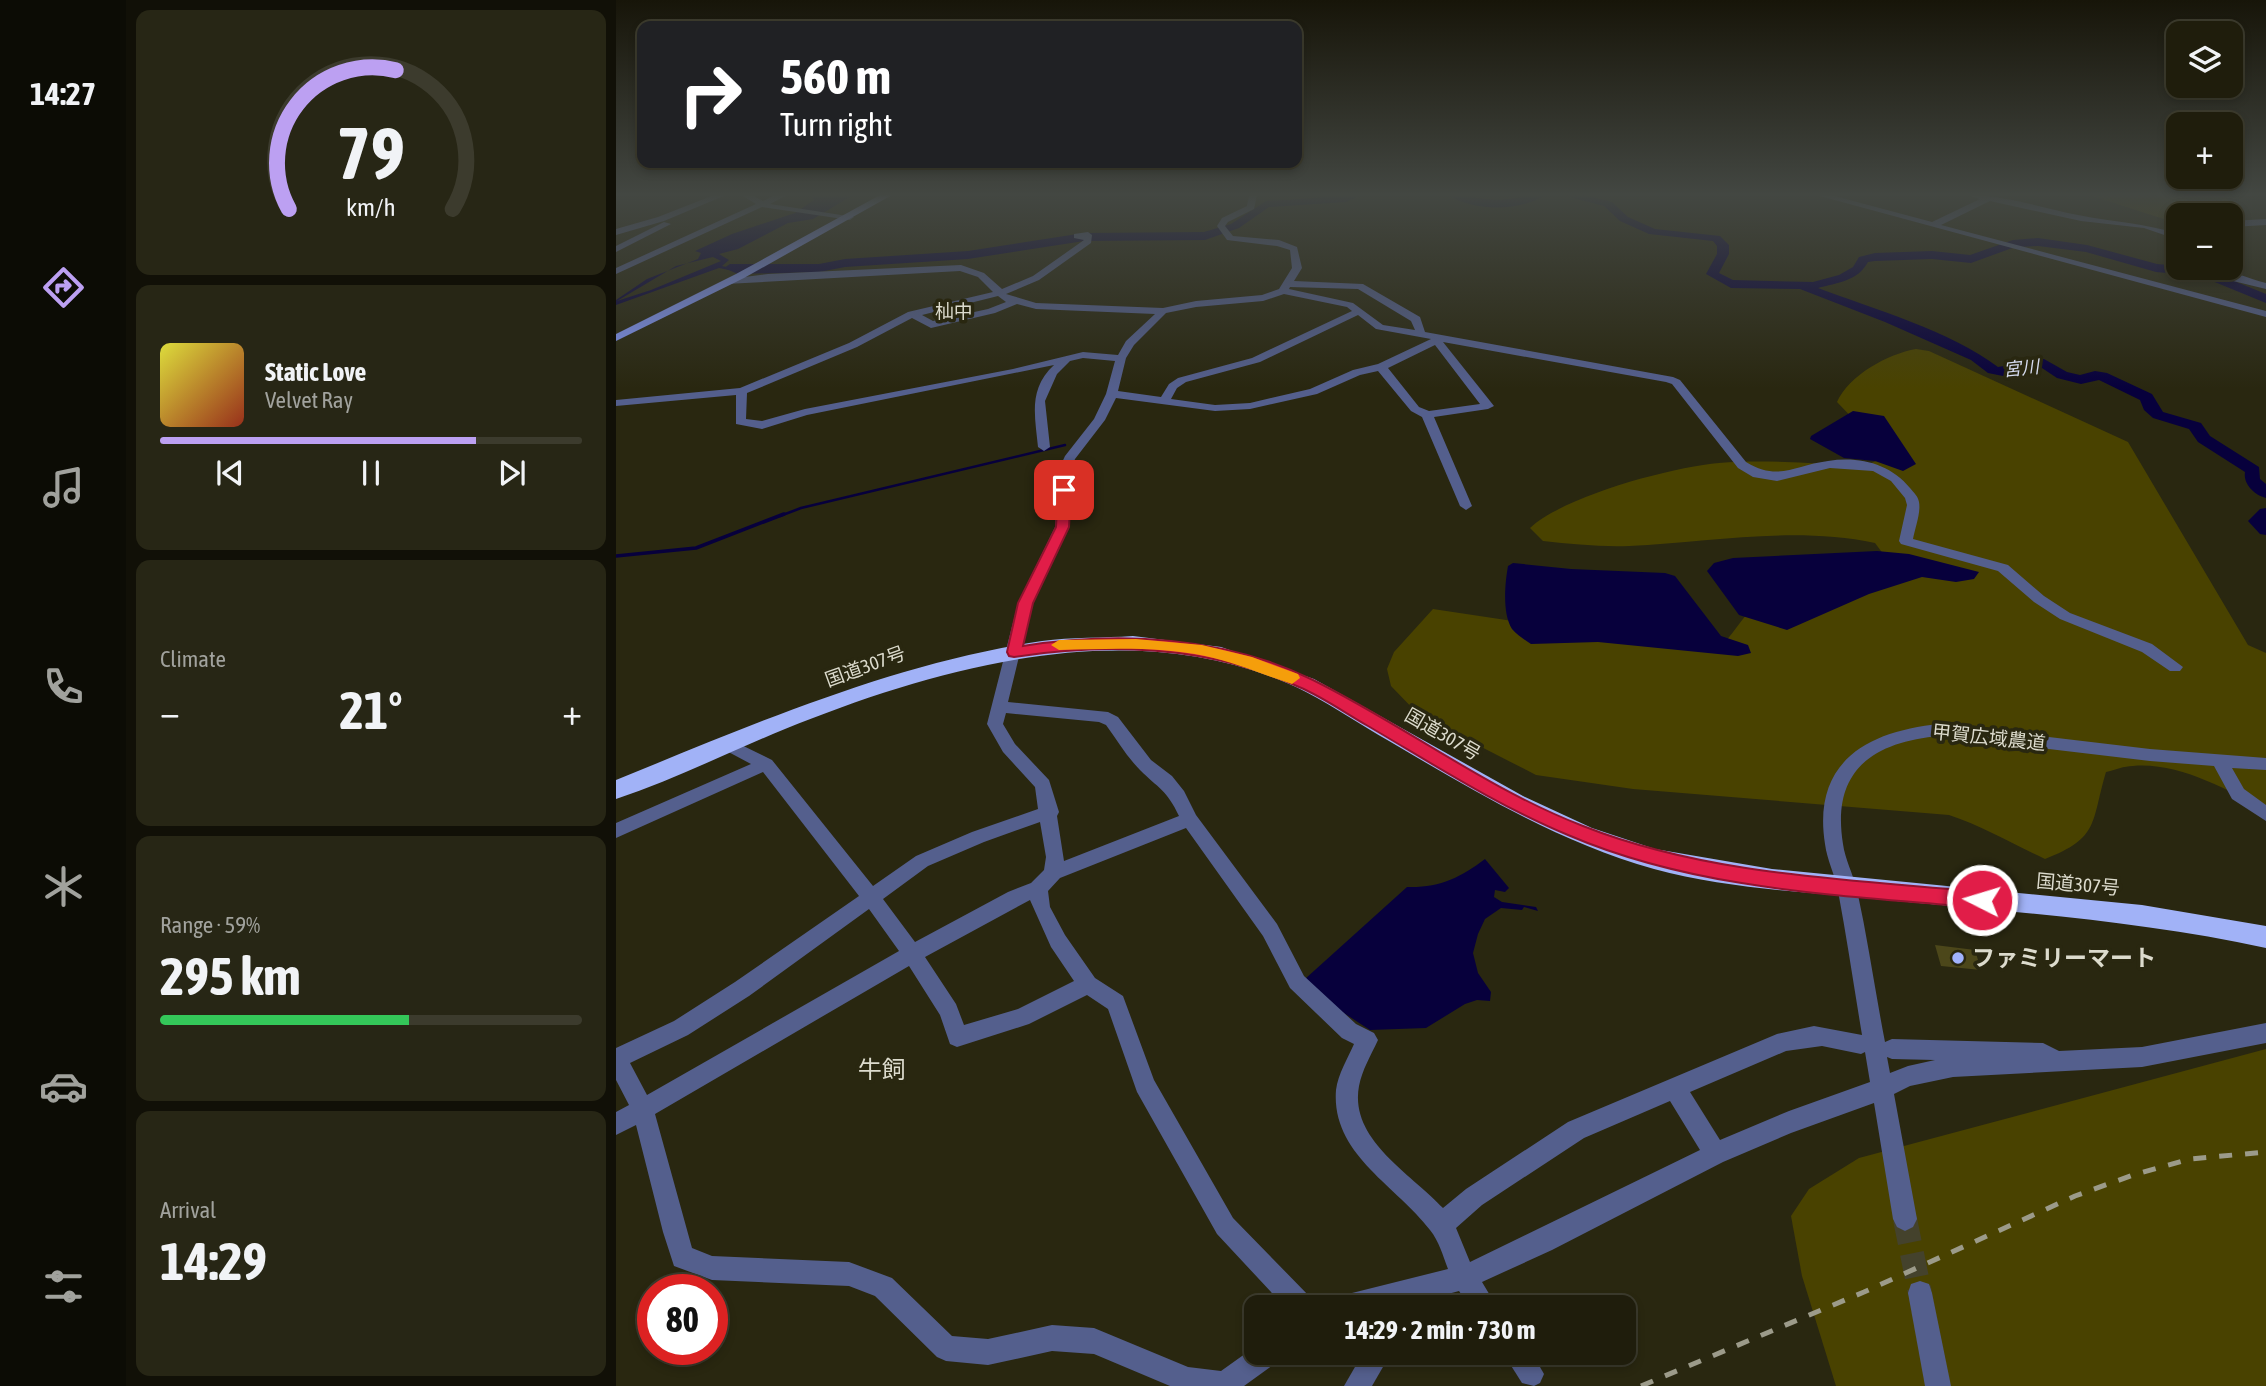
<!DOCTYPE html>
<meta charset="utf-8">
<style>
:root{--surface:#1f1d0c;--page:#272615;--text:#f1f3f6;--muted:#a1a29d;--line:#3c3b2d;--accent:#bca0f2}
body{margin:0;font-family:"Asap Condensed","Noto Sans JP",sans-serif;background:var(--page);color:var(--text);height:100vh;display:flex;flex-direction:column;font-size:26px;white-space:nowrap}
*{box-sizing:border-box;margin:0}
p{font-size:23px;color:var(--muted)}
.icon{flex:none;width:38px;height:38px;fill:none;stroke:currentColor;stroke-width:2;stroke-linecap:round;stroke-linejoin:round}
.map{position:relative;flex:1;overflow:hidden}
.side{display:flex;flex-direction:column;gap:10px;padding:10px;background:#111007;width:490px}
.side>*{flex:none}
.banner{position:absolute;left:21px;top:21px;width:665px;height:147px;border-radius:14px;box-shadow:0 4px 10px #0003,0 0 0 2px var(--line);background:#202124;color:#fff;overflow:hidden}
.controls{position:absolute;left:1550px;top:21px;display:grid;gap:14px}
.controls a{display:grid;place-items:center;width:77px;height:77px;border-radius:14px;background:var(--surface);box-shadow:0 4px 10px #0003,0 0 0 2px var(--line);font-size:35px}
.speed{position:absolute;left:21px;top:1274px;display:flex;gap:14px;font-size:35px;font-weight:700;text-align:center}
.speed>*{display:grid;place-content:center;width:91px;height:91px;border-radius:50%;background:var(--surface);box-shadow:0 4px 10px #0003,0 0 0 2px var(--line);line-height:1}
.speed .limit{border:10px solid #d22;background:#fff;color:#111}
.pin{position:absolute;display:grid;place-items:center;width:60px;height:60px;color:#fff;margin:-30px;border-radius:14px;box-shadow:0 4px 10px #0006}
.me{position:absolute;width:77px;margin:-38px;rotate:275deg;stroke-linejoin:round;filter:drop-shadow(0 0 5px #0008)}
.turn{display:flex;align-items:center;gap:24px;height:147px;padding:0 28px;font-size:32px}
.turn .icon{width:91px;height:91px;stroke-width:2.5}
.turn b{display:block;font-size:49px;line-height:60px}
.big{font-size:52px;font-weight:700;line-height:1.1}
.side .tile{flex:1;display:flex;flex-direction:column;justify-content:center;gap:10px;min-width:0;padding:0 24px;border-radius:14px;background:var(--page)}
.side .dial{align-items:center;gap:0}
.dial svg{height:182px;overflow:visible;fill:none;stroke:var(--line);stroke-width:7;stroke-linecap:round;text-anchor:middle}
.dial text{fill:var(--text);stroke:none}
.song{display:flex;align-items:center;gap:21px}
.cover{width:84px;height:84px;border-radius:10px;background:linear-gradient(135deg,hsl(60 70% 55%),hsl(10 70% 35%))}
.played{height:7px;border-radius:4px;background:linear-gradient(90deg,var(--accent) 75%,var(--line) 75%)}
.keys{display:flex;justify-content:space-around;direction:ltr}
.heat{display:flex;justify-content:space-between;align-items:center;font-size:38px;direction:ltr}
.charge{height:10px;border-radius:5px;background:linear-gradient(90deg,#34c759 59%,var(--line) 0)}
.trip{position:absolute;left:628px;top:1295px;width:392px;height:70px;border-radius:14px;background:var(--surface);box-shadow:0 4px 10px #0003,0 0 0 2px var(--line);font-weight:700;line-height:70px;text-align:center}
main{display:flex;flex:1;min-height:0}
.tab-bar{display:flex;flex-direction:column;width:126px;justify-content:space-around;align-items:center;background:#0c0c05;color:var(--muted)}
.tab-bar .icon{width:49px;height:49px}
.tab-bar .on{color:var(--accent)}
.tab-bar b{font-size:32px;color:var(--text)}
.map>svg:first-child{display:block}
.green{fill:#494200}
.water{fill:#07003c;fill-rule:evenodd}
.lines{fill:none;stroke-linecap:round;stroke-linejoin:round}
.stream-far1{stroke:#07003c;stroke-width:2.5}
.stream{stroke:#07003c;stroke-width:3.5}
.river{fill:#07003c;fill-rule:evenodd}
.building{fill:#4c471a}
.minor-tunnel{stroke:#44422c;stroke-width:24;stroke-dasharray:24 11;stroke-linecap:butt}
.minor{fill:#545f8d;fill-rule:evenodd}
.major{fill:#8296f6;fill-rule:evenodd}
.highway{fill:#a1b2f7;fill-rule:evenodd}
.rail{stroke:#9c9b8a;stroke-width:5;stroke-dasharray:13 13;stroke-linecap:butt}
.route{fill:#e11d48;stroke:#92132f;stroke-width:2}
.slow{fill:#f59e0b}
.poi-dot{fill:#a1b3fd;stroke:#292710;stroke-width:2.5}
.labels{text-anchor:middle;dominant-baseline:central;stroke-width:7;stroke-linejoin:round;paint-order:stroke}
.far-water-label{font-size:18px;font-style:italic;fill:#d5dbee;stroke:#292710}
.far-quarter-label{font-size:19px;fill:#dcdbcd;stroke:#292710}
.street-label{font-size:19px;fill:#dcdbcd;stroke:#292710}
.near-poi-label{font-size:23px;font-weight:bold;fill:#dcdbcd;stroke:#292710;text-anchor:start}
.near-neighbourhood-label{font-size:24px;fill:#dcdbcd;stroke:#292710}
</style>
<main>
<nav class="tab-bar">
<b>14:27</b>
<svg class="icon on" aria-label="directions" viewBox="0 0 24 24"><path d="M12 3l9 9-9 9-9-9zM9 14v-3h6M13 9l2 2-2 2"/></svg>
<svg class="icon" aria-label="music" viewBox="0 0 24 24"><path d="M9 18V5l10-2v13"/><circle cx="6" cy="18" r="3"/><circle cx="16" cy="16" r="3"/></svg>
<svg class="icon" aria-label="phone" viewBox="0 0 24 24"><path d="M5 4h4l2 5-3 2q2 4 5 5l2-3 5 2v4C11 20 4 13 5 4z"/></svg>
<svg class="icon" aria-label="climate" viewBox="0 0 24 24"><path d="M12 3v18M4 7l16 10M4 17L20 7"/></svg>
<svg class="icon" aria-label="car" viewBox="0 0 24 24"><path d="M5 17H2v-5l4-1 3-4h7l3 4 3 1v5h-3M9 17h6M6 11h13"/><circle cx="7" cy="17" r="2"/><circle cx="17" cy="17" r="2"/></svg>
<svg class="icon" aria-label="filters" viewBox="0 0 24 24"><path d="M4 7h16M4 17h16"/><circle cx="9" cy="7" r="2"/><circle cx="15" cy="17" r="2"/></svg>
</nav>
<section class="side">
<div class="tile dial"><svg viewBox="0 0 100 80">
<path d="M14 69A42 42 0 1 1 86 69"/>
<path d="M14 69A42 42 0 0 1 61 8" stroke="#bca0f2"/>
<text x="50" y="56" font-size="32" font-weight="700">79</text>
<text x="50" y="72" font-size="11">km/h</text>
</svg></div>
<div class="tile">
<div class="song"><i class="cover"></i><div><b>Static Love</b><p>Velvet Ray</p></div></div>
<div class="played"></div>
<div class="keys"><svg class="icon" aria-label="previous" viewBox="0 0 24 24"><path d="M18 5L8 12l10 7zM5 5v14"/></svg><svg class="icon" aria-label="pause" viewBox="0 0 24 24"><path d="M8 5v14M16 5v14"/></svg><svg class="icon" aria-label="next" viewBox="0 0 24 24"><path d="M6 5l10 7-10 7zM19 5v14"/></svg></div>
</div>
<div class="tile"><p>Climate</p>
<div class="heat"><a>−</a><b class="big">21°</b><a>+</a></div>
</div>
<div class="tile"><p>Range · 59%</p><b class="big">295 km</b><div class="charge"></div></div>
<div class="tile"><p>Arrival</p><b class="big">14:29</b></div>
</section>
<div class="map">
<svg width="1650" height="1386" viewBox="0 0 1650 1386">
<rect width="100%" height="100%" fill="#292710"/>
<g class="green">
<polygon points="1473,195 1610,195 1613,205 1602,215 1563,215 1563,222 1557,222"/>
<path d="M1300,349L1313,351L1512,442L1632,645L1650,653V810C1611,790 1563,762 1517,766C1508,766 1499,770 1490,772C1475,822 1484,838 1429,859C1396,844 1367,826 1333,815L1017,789L920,775L803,715L775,686L771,669L778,652L817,609L1098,651C1113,642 1121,624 1134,611L1268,555L1259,543C1178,526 1095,542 1013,546C984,547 955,544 927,541L914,528C948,496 1056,467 1103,463C1150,459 1200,464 1247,466L1263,460L1244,426L1221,402C1233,375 1272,354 1300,349Z"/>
<polygon points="1650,1049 1650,1386 1220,1386 1186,1276 1175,1216 1193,1189 1243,1158"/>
</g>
<g class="water">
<path d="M195,195H237L197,219L172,223L122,249L103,254L113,260L106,266L124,270L145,269L118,271L103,268L0,305V300L31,279L82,259L85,253L79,251L116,234L179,213L198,200ZM97,257L105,261L35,290L1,301L60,266Z"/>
<polygon points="1237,411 1268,416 1300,464 1287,471 1259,461 1228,458 1194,439 1195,436"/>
<polygon points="1261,551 1293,554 1363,572 1358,579 1340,582 1306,577 1253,594 1171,630 1123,615 1091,571 1098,563 1117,558"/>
<path d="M897,563L955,569L1049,573L1059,576L1105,636L1132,645L1135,653L1122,656L982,642L915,644C909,640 901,635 896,629C886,613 889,583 892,566Z"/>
<path d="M869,859L893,888L889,892L879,890L878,897L886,902L920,907L922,911L908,907L906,910L885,908L869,919L862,934L857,953L862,973L875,992L874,1001L861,1000L849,1004L810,1028L754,1030L714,1004L689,979L791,887C823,888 844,878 869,859Z"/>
</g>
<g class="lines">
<polyline class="stream-far1" points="164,516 185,508 449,445"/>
<polyline class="stream" points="0,556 80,548 168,514"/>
<g class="river">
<polygon points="745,195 730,202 653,207 623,228 589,240 468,241 352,259 229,267 203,272 122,274 108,268 114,264 203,264 229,259 352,251 468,233 588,232 615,224 650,201"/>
<path d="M833,195L881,200L929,195C905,211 857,212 833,195Z"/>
<path d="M946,195H968L996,202L1012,217L1039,229L1104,236L1113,245V254L1103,273L1117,280L1197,282L1223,275L1237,267L1243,257L1259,253L1316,251L1354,255L1397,240L1422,238L1471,245L1541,264L1586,268L1650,294V303L1584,276L1540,272L1470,252L1422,246L1399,247L1355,263L1316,259L1259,261L1252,262C1242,281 1221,283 1202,288C1258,309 1335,331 1382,367L1428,359L1451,372L1464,375L1479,371L1491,373L1536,394L1547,412L1585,423L1594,436L1643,467L1644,479L1650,484V498C1638,495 1627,484 1629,472L1582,442L1573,429L1537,418L1528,410L1524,400L1483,380L1465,384L1441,378L1426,368L1387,376L1372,373L1355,360L1269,322L1184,289L1115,288L1090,274L1101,254V246L1097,241L1033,234L1004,221L988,206Z"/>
<polygon points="1650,508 1650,535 1644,534 1632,521 1644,509"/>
</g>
</g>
<polygon class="building" points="1319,945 1359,950 1365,970 1325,966"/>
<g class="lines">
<polyline class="minor-tunnel" points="1289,1219 1304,1293"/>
<g class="minor">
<polygon points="98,195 110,195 48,221 0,235 0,229 42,217"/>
<polygon points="125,195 136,195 147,201 159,195 171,195 154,204 238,217 234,220 146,207 0,274 0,268 140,204"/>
<path d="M633,195H641L638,209L612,222L609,226L617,236L663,240L681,247L686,268L678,281L747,284L804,317L809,332L1057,377L1064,380L1130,462C1163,482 1179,465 1212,461C1244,456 1274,464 1294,488C1298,493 1302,496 1303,502C1305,513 1299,528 1297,539L1392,565L1428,596L1454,613L1536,644L1567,667L1564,671H1554L1526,652L1444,619L1418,602L1382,571L1285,544L1283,541L1291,505L1289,498L1275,481L1257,471L1214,468L1161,481L1137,477L1122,468L1056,384L1050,382L827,342L878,406L872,409L818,417L856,506L850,510L844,506L806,417L795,411L762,371L744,375L701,394L634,409L599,411L500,398L489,420L459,459L455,469L453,527L416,603L392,702L492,712L502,717L535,760L556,776L568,791L580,815L661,924L688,976L740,1024L758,1033L762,1040C755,1055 746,1070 743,1086C733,1140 796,1174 827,1208L850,1189L952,1122L1161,1034L1198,1026L1246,1035C1238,987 1231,939 1222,891C1219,875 1211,860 1209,844C1196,762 1251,731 1324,724L1534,749L1650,758V770L1616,768L1628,789L1650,805V821L1616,799L1598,766L1534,761L1324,736C1257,742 1215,770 1227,844C1229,859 1237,874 1241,890C1252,940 1259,991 1269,1042L1276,1039L1427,1043L1443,1051L1526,1047L1650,1023V1043L1526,1067L1337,1077L1294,1086L1278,1094L1301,1219L1297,1227L1289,1231L1281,1227L1277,1219L1258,1103L1175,1133L1107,1162L936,1250L866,1282L881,1307H854L843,1291L832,1294L818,1307H788V1305L720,1307L723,1298L732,1294L832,1269C827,1256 823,1241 814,1230C780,1185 715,1154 720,1090C722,1074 732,1058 738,1044L726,1038L674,988L647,936L570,828L444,878L432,891L434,907L449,935L479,978L507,996L538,1080L617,1218L695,1298L698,1307H669L601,1234L521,1092L492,1009L471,995L413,1024L341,1047L334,1044L324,1015L293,966L39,1114L76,1248L96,1256L233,1262L276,1278L336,1336L372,1339L436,1325L478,1328L572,1367L605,1371L640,1346V1353H665L661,1362L628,1386H554L478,1354L436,1351L372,1365L330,1361L321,1357L259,1296L233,1286L96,1280L58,1266L47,1232L20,1125L0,1135V1112L13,1105L0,1080V1048L58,1021L119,982L243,896L147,772L0,838V823L135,764L105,748L103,744L105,740L111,738L156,760L257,886L300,856L356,832L422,809L419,787L387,752L371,724L402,603L439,527L443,469L449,456L478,419L490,394L499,361L467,358L454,361L441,374L429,401L434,447L428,451L422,447C419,416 412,389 438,365L191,415L146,429L120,424V395L0,406V400L124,388L233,343L292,312L377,292L362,277L344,271L110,284L108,282L113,279L152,274L345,265L368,273L386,289L417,276L468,240L458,238V234L472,232L476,235L475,243L423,280L390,294L420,303L547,308L580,301L646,295L663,289L676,268L674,250L661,246L611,240L601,226L606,218L631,206ZM674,287L742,289L795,321L799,330L767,325L737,303L673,289ZM668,294L731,307L736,311L636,358L562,378L553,384L545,397L502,391L510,358L518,345L550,313L580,307L647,301ZM382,296L390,302L372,309L317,321L306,315ZM401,304L420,309L539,314L510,341L502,355L467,352L397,369L189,409L146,421L130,419L131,393L241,347L296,318L315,328L379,313ZM742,315L760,329L815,339L762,364L737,370L694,389L634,403L599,405L555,399L561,388L570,382L644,362ZM819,345L864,404L813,411L803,407L772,368ZM390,713L483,722L490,725C501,740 511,757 524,770C542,788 551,790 563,816L448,861L441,816L443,812L433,780L399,744L387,724ZM424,822L430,857L428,870L415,883L392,892L299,942L267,899L312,866L368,842ZM414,900L435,947L458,981L402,1009L348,1025L340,1004L309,957ZM253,909L283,951L31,1095L14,1063L72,1035L133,996ZM1206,1046L1245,1054L1249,1052L1254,1082L1173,1111L1104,1140L1074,1092L1170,1051ZM1271,1057L1276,1059L1319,1060L1292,1066L1274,1073ZM1054,1101L1084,1150L854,1262L840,1228L866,1205L968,1138Z"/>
<path d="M1200,195H1215L1316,222L1364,199L1351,195C1389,195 1426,208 1462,215C1498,222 1528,223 1563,234V240L1528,228L1465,221L1374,201L1325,225L1650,311V317Z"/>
<polygon points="1650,219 1650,225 1615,227 1615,221"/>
<polygon points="48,222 55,224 0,252 0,246"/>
<path d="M1591,268C1609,267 1632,279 1650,283V289L1617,281Z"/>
<polygon points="1304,1281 1313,1284 1316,1293 1335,1386 1309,1386 1292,1293 1295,1284"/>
<polygon points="747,1353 775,1353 756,1386 728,1386"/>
<polygon points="887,1353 916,1353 928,1374 924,1383 918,1386 906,1383"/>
</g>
<polygon class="major" points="264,195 276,195 128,278 0,341 0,334 120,274"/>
<path class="highway" d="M517,636L605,647L698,679L907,796L976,828L1039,849L1156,869L1526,905L1650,926V948C1511,918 1368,910 1227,896C1164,890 1100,886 1038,869C942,842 858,791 773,741C745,725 719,707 690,692C526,610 329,664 169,729C113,752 57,780 0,799V780C138,724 277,663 426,641C456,637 487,638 517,636Z"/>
<polyline class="rail" points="1025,1386 1248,1292 1459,1196 1517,1175 1574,1159 1650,1152"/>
</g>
<linearGradient id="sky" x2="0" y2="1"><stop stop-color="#171509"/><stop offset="0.5" stop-color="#434742"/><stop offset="1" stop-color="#434742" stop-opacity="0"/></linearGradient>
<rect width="1650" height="389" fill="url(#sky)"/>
<path class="route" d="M448,486L455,490L453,527L417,603L407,646C503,631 609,636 697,680C788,725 871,789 967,826C1094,876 1232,879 1366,892L1373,895L1376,900L1373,906L1366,908C1227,895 1082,891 952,835C882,806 817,764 752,726C729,713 707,697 683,687C593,646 495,642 398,657L393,656L391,652L402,603L440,527L442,490Z"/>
<path class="slow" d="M520,639L586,645L636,657L682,674L684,678L676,684C647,675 619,662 589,656C541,646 491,649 443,650L435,645L443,640Z"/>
<circle class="poi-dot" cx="1342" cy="958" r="7"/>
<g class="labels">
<g class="far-water-label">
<text transform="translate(1405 368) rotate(-6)">宮川</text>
</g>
<g class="far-quarter-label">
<text x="338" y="311">杣中</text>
</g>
<g class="street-label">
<text transform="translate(249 666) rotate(-20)">国道307号</text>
<text transform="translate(827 734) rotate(30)">国道307号</text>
<text transform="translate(1373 737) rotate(6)">甲賀広域農道</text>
<text transform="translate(1462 884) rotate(5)">国道307号</text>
</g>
<g class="near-poi-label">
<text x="1356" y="958">ファミリーマート</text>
</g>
<g class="near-neighbourhood-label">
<text x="266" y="1069">牛飼</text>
</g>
</g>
</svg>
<div class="controls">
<a><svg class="icon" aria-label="layers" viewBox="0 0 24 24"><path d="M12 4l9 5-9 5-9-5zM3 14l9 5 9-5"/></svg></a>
<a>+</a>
<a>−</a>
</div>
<div class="speed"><div class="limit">80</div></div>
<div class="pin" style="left:448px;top:490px;background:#d93025"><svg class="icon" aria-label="arrive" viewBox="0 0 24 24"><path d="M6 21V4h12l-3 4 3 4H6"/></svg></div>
<svg class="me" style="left:1366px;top:900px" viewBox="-20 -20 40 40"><circle r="17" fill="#e11d48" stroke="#fff" stroke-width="3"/><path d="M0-11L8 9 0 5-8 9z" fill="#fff"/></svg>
<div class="trip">14:29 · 2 min · 730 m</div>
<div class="banner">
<div class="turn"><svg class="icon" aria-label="right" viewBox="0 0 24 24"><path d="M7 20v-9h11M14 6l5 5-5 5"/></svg><div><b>560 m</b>Turn right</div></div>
</div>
</div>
</main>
